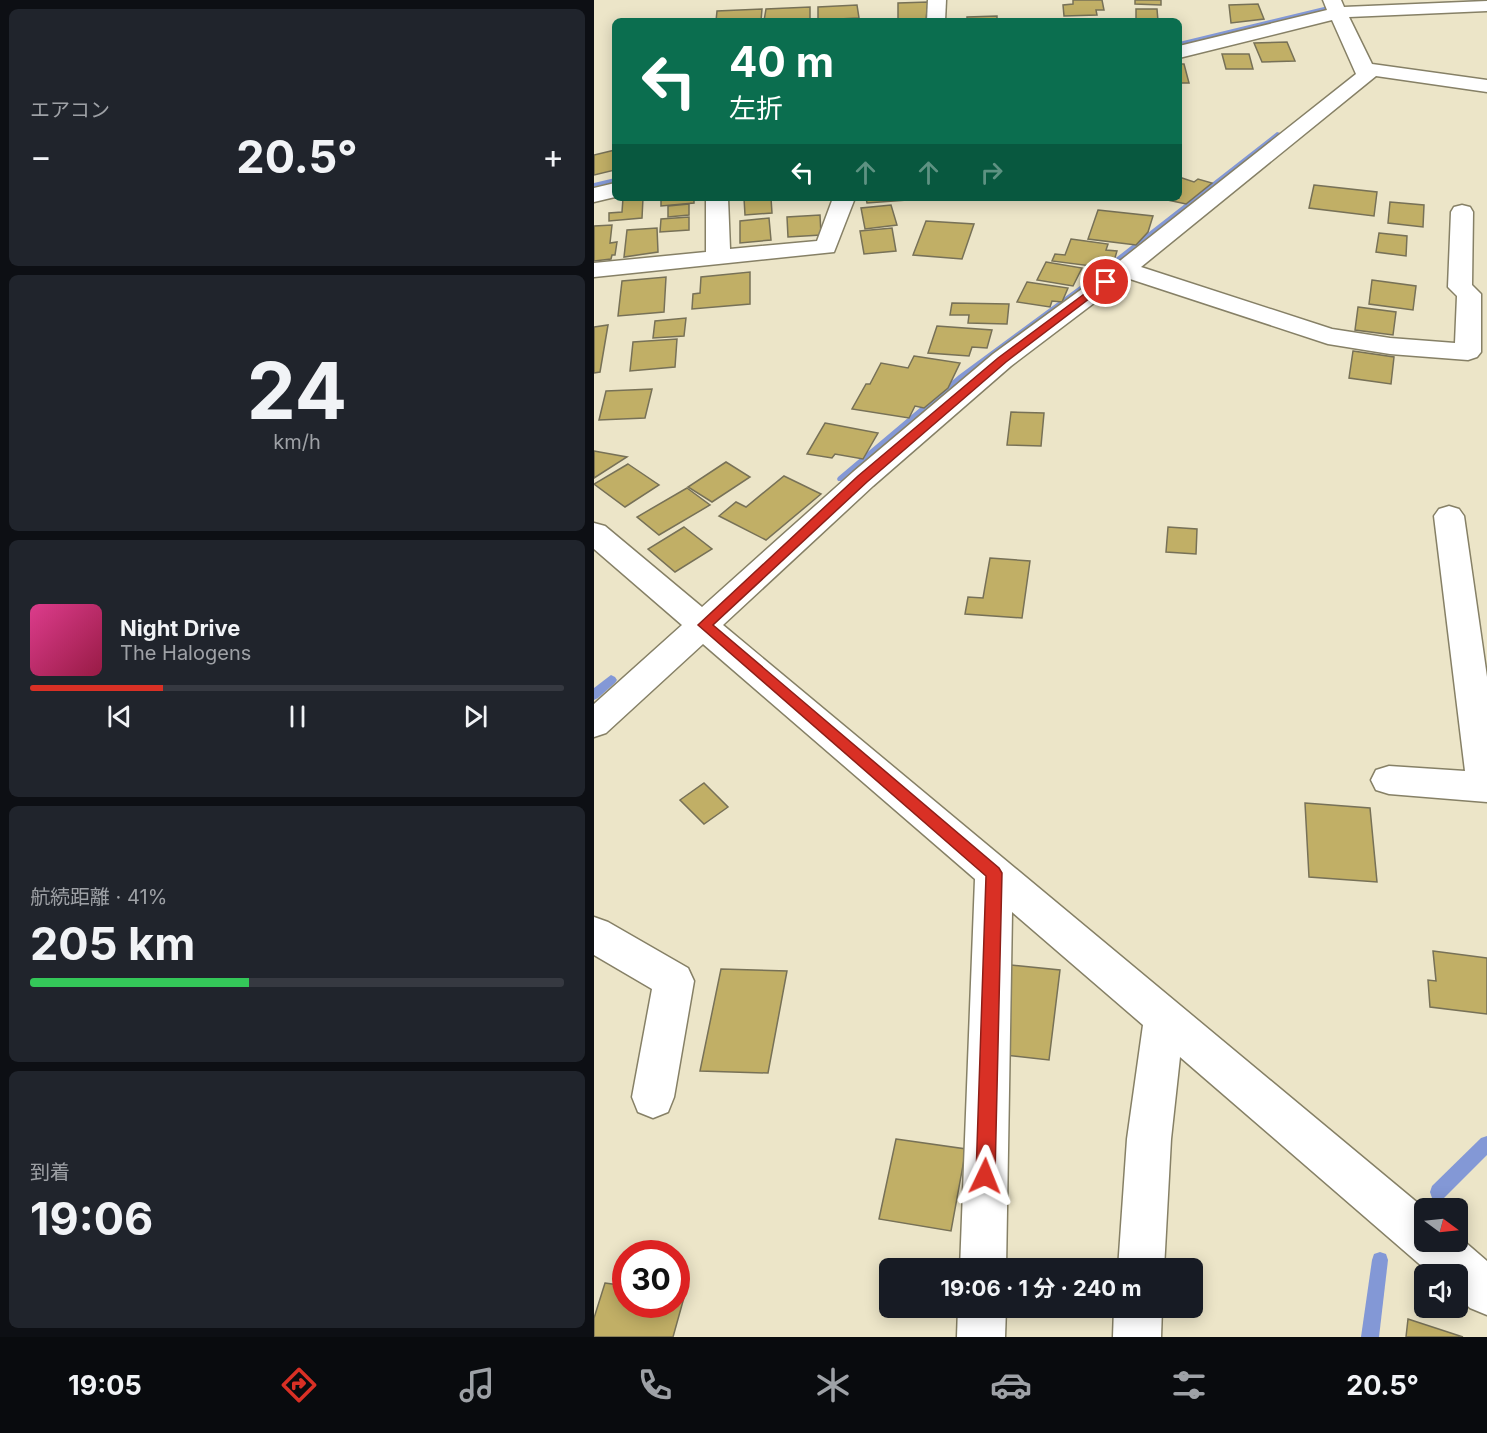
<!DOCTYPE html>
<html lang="ja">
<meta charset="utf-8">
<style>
:root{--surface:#171b24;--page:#20242c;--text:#f1f3f6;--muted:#9ea1a6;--line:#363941;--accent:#d93025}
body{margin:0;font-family:Inter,"Noto Sans JP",sans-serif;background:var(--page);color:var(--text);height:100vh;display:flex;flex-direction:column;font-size:22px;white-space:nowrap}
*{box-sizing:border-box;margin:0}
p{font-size:20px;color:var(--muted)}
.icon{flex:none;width:33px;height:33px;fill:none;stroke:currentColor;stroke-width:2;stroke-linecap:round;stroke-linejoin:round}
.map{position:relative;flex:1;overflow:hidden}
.panel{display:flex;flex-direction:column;gap:9px;padding:9px;background:#0d0f14;width:594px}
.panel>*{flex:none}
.banner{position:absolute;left:18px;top:18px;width:570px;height:183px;border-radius:9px;box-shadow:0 3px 15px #0003;background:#0b6e4f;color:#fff;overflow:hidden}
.needle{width:39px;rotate:105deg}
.tools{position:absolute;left:820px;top:1198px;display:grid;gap:12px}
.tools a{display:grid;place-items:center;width:54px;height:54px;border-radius:9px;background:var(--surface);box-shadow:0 3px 15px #0003;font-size:30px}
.speed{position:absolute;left:18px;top:1240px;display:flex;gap:12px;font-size:30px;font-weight:700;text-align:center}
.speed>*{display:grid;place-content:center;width:78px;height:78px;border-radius:50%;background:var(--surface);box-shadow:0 3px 15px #0003;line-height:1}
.speed .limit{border:9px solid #d22;background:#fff;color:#111}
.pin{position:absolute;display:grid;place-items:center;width:51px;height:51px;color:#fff;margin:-26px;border:3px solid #fff;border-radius:50%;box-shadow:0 2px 6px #0007}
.me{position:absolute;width:66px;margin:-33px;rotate:2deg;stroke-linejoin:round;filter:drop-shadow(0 0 4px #0008)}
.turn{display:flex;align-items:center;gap:21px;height:126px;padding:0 18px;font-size:27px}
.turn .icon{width:78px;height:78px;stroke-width:2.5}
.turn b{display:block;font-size:42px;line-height:51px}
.lanes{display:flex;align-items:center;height:57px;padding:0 18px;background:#0003;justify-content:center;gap:30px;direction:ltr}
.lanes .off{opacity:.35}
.big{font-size:45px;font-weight:700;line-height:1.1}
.panel .widget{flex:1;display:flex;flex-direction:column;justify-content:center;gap:9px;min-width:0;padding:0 21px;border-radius:9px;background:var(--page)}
.panel .dial{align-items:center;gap:0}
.dial b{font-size:78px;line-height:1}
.song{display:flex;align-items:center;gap:18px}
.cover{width:72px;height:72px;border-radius:9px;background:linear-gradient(135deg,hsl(330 70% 55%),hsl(340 70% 35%))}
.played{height:6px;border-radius:3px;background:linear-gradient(90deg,var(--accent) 25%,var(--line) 25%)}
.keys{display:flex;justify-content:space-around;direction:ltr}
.heat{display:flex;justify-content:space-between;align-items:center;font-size:33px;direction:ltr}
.charge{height:9px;border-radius:4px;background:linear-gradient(90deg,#34c759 41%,var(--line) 0)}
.trip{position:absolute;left:285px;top:1258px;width:324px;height:60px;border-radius:9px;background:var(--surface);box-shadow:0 3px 15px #0003;font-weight:700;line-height:60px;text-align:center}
.tab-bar{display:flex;height:96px;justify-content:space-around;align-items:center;background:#090b0e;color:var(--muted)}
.tab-bar .icon{width:42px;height:42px}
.tab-bar .selected{color:var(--accent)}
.tab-bar b{font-size:27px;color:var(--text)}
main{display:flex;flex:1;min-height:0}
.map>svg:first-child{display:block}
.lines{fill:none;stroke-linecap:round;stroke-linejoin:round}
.stream{fill:#8398d6;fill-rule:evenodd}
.building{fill:#c1af66;stroke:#777157;stroke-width:1.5}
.minor-casing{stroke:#868066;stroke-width:3}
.minor{fill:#fff;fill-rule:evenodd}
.route{fill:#d93025;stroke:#8d1f18;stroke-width:1.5}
</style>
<main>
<section class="panel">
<div class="widget"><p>エアコン</p>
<div class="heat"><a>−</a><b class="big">20.5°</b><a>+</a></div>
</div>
<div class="widget dial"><b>24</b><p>km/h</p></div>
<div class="widget">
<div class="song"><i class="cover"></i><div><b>Night Drive</b><p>The Halogens</p></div></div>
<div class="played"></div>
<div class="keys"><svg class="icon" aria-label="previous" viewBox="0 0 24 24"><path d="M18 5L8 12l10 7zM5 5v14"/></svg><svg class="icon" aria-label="pause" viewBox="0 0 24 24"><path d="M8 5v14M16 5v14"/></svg><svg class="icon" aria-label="next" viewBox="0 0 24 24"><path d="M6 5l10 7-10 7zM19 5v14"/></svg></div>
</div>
<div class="widget"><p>航続距離 · 41%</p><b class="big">205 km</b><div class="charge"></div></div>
<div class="widget"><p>到着</p><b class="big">19:06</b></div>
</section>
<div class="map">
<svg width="893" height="1337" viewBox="0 0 893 1337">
<rect width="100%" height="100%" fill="#ece5c8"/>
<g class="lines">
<g class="stream">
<polygon points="893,0 893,4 730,11 585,46 585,42 730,7"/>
<polygon points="683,132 690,134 492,290 371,379 252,481 244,481 243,479 244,477 365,375 486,286"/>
<polygon points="21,178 21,182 0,187 0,183"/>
<polygon points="17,675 21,677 23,680 21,683 4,698 0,700 0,688"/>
<polygon points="893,1136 893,1155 850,1198 844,1200 838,1198 836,1192 838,1186 887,1138"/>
<polygon points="786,1252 792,1254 794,1260 785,1337 767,1337 778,1260 780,1254"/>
</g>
</g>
<g class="building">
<polygon points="479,0 508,0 510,10 502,10 503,15 470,16 469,5 479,4"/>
<polygon points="541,0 567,0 567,5 541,4"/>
<polygon points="334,2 332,20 304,21 304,3"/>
<polygon points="664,4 670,19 637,23 635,5"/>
<polygon points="263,5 265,18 224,20 224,7"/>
<polygon points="216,7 216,19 170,21 172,9"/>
<polygon points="168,9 167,21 122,21 123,11"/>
<polygon points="542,9 563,9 564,21 542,21"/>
<polygon points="403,16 403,21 373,21 373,17"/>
<polygon points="693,42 701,61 668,62 660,43"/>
<polygon points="628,54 655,54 659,69 632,69"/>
<polygon points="585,64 590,64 595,83 585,83"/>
<polygon points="21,150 21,170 0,175 0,155"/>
<polygon points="585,177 600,182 604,179 618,183 592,204 564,198 585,198"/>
<polygon points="720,185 783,192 780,216 715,208"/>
<polygon points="29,198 49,198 48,218 15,221 15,213 28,212"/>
<polygon points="67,198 100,198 100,203 67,206"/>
<polygon points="150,198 177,198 178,213 151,215"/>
<polygon points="272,198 313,198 313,200 273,203"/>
<polygon points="796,202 830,205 829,227 794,223"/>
<polygon points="95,204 95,215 74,217 74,206"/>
<polygon points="297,205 303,225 271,229 267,208"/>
<polygon points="504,210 559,216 554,232 542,245 494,239"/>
<polygon points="226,215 227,235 194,237 193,217"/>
<polygon points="95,217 95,230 66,232 67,219"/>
<polygon points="175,218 177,240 146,243 146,221"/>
<polygon points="332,221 380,224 368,259 319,255"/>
<polygon points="18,225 16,243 23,242 21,255 18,255 17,259 0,261 0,226"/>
<polygon points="63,228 64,252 30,257 33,230"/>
<polygon points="298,228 302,251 270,254 266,231"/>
<polygon points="785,233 813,236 812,256 782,252"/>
<polygon points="477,239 514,244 512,250 523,251 520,261 507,260 505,267 458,261 461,254 471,255"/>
<polygon points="452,262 488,268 479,286 443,280"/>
<polygon points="156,272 156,304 98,309 99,294 106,293 107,277"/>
<polygon points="72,277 70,312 24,316 28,281"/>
<polygon points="778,280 822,286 819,310 775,304"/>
<polygon points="433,282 474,288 468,302 458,301 456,307 423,302"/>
<polygon points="358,303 415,304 413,324 374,323 375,315 356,315"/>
<polygon points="764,307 802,312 799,335 761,330"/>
<polygon points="92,318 90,336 59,338 61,321"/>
<polygon points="14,325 6,372 0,373 0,327"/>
<polygon points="343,326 398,330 393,348 378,347 375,356 334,353"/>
<polygon points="83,339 81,367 36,371 39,342"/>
<polygon points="759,351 800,357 797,384 755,378"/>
<polygon points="320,356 366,363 354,388 330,408 321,406 315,418 258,409 272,384 276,384 287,363 314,368"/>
<polygon points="58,389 51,418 5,420 12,391"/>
<polygon points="417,412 450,413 447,446 413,445"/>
<polygon points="231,423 284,433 269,459 241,454 238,458 213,454"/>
<polygon points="0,451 33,457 0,478"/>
<polygon points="132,462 156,477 118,502 94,487"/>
<polygon points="34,464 65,485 31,507 0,484"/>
<polygon points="190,476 227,494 172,540 125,516 142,502 152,507"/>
<polygon points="93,488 116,505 65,535 43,517"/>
<polygon points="90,527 118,549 81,572 54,549"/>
<polygon points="574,527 603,529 602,554 572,552"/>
<polygon points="396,558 436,561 428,618 371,614 374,597 389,598"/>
<polygon points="110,783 134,807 110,824 86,800"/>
<polygon points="711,803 776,808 783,882 715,877"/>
<polygon points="839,951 893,958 893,1014 836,1007 834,980 842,981"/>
<polygon points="417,965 466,970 455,1060 403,1054"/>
<polygon points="127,969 193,971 174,1073 106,1071"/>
<polygon points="302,1139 372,1149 357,1231 285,1219"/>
<polygon points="11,1283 32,1286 32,1305 82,1305 82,1293 91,1294 79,1337 0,1337 0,1318"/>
<polygon points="814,1319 869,1337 812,1337"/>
</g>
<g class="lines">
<defs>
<g id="minor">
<polygon points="334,0 352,0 351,21 333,21"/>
<polygon points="729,0 747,0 750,7 893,1 893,11 755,17 778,64 893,80 893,92 782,76 547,267 738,329 796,338 861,343 863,296 854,287 857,212 860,207 868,205 876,207 879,212 878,285 887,294 887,352 883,357 874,360 796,354 734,344 533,278 417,366 279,486 129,625 831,1209 831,1242 864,1242 864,1236 893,1261 893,1315 876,1308 864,1297 864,1275 838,1275 586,1057 577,1139 570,1269 524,1269 533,1139 549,1025 418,912 412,1269 366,1269 381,879 109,644 12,733 0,737 0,704 88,625 0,549 0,523 11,526 108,607 259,472 399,354 522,264 762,74 738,20 585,58 585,46 733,10"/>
<polygon points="21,183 21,197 0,202 0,188"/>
<polygon points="112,198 134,198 136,249 223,241 239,198 261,198 240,252 0,277 0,263 112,252"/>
<polygon points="855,506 865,509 870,516 893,677 893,802 795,794 782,790 777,780 782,770 795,766 871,771 840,516 845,509"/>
<polygon points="0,917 14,922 94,968 100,981 80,1097 74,1112 59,1118 44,1112 38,1097 58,989 0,955"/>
<polygon points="364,1308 412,1308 411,1337 363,1337"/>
<polygon points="520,1308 568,1308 567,1337 519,1337"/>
</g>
</defs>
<use href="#minor" class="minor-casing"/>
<use href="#minor" class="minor"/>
</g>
<polygon class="route" points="509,280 517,282 412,362 273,482 119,625 405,868 408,873 401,1176 398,1182 391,1185 385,1182 382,1176 392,876 104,625 264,476 404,358"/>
</svg>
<div class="tools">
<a><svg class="needle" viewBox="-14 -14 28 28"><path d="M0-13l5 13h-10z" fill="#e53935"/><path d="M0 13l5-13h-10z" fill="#9ea1a6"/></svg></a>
<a><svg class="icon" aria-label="sound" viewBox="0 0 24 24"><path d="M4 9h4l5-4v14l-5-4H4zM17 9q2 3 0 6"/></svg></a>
</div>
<div class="speed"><div class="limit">30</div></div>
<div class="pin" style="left:512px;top:282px;background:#d93025"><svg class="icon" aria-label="arrive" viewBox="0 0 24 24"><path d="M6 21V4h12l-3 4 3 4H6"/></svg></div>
<svg class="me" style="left:391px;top:1176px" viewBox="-20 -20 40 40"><path d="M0-17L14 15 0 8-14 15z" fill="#d93025" stroke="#fff" stroke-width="4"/></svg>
<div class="trip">19:06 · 1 分 · 240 m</div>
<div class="banner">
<div class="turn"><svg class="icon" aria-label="left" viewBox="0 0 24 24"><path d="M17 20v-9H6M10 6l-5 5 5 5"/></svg><div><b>40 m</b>左折</div></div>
<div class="lanes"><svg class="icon" aria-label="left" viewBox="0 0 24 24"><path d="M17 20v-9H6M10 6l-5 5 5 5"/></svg><svg class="icon off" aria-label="ahead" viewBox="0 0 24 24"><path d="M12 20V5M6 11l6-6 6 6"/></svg><svg class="icon off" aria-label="ahead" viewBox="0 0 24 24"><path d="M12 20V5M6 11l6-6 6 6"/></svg><svg class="icon off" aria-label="right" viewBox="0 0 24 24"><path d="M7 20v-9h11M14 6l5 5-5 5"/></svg></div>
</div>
</div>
</main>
<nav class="tab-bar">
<b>19:05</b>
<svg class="icon selected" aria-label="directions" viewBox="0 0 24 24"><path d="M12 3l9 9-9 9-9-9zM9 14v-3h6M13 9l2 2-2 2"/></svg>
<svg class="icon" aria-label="music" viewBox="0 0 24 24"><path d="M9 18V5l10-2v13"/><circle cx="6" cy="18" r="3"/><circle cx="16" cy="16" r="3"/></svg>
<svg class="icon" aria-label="phone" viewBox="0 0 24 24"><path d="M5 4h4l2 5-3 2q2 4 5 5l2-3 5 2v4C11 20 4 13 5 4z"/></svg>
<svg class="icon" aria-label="climate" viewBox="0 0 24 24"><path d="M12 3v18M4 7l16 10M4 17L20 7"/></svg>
<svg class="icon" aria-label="car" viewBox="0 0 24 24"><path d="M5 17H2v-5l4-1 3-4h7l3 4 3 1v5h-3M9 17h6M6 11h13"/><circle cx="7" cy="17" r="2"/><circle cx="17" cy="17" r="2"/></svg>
<svg class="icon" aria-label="filters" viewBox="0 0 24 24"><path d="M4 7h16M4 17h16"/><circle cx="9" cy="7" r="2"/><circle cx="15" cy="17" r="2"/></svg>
<b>20.5°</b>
</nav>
